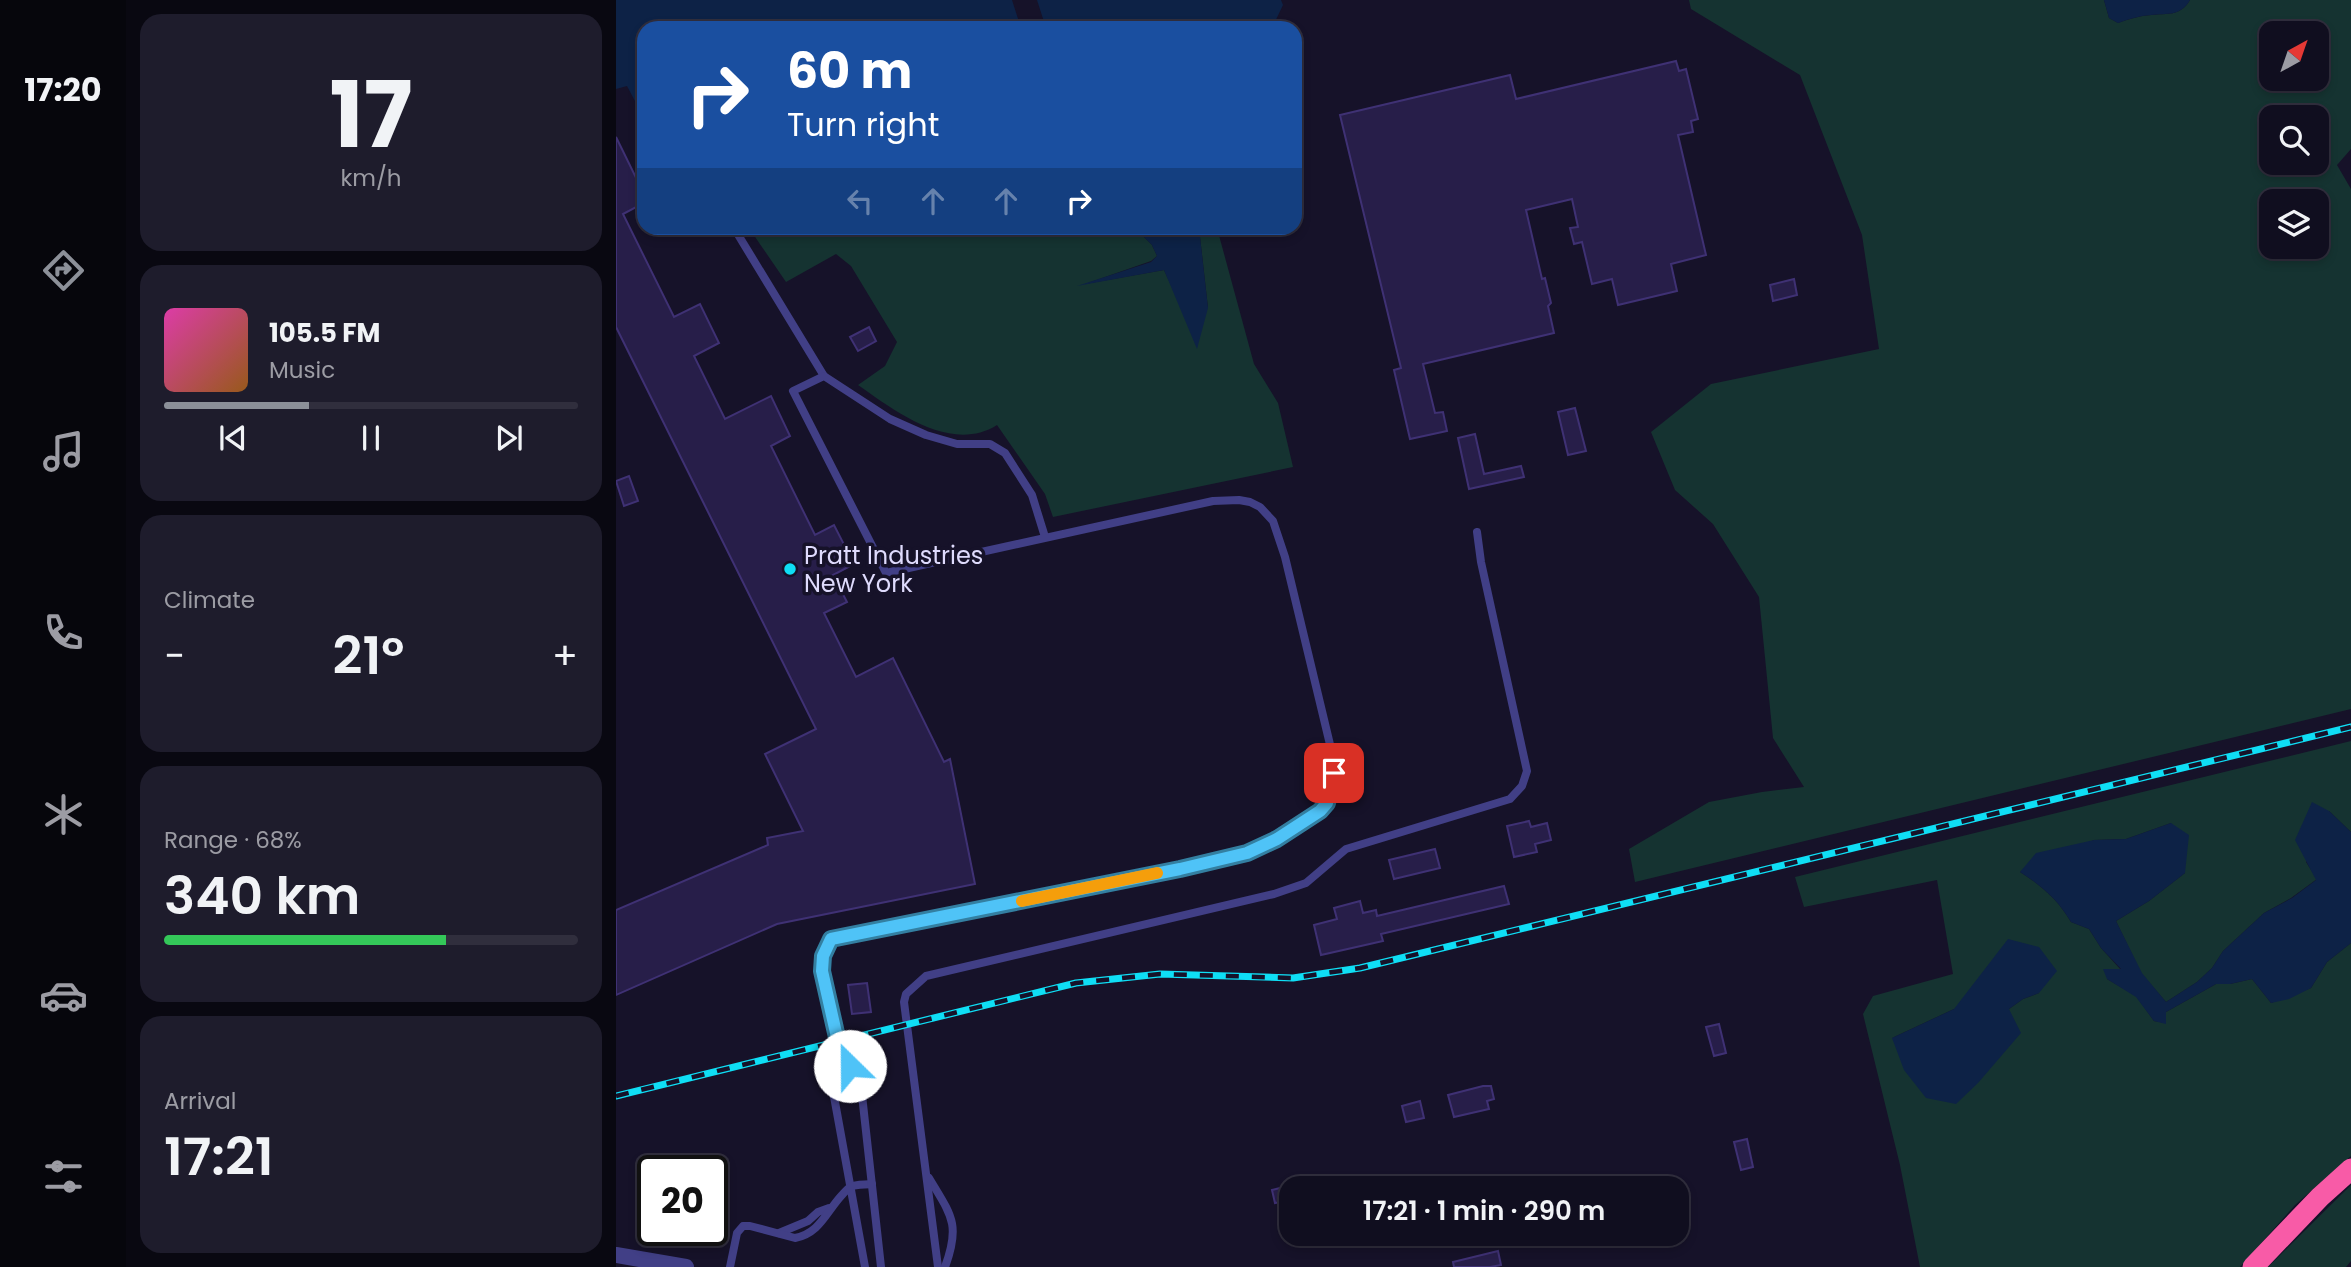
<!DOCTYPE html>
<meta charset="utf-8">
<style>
:root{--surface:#100e1f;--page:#1e1c2c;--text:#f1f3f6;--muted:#9c9ca4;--line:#302e3d;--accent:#8c9099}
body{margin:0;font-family:Poppins,sans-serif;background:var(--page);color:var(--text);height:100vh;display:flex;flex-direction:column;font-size:26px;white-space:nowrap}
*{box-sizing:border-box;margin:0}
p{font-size:23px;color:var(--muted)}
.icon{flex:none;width:38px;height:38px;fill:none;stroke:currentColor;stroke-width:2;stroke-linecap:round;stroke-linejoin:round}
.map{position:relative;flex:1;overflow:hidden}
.details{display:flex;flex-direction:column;gap:14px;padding:14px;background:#090811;width:490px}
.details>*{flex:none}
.hud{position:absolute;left:21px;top:21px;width:665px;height:214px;border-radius:21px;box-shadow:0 4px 10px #0003,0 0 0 2px var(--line);background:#1a4fa0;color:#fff;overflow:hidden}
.needle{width:46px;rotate:40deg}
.fabs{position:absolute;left:1643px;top:21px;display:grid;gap:14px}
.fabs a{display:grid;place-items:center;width:70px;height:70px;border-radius:14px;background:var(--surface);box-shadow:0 4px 10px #0003,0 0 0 2px var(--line);font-size:35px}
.speed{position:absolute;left:21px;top:1155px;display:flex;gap:14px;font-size:35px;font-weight:700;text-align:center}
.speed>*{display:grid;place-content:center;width:91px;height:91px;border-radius:50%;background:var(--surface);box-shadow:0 4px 10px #0003,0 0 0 2px var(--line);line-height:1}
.speed .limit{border:4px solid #111;border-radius:10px;background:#fff;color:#111}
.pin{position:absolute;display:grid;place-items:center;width:60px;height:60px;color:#fff;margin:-30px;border-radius:14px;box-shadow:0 4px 10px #0006}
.me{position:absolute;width:77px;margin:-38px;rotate:337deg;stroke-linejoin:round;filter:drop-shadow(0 0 5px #0008)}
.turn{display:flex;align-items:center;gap:24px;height:147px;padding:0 35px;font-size:32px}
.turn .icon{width:91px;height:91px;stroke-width:2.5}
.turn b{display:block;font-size:49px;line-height:60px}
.lanes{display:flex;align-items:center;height:66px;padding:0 35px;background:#0003;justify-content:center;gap:35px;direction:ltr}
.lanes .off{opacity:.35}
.big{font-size:52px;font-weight:600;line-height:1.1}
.details .card{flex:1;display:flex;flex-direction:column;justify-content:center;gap:10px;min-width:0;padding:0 24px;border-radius:21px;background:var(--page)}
.details .dial{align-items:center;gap:0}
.dial b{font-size:91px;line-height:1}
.song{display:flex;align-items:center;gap:21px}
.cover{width:84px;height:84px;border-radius:10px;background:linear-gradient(135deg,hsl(320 70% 55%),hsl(30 70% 35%))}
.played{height:7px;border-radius:4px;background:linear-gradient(90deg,var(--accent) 35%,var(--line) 35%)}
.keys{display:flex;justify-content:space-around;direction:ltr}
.heat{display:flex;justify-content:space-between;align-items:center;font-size:38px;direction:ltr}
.charge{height:10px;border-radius:5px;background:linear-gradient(90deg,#34c759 68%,var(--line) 0)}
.trip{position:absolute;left:663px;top:1176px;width:410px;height:70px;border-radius:21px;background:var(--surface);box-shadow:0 4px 10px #0003,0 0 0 2px var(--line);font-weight:600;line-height:70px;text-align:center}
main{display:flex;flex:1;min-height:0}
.tabs{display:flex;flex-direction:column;width:126px;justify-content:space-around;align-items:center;background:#06060c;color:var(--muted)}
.tabs .icon{width:49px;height:49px}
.tabs .current{color:var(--accent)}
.tabs b{font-size:32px;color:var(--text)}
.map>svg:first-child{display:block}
.green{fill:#153331;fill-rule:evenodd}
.water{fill:#0d2246}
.building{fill:#271e49;stroke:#3f3174;stroke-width:2}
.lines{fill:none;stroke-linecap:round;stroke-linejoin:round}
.service{stroke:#413f86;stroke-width:8}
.minor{stroke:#413f86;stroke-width:16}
.motorway{stroke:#f85ba7;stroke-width:21}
.rail-casing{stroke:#0fdef5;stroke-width:7}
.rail{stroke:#161229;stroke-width:4.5;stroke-dasharray:13;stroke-linecap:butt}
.route-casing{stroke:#337fa1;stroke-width:18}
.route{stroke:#4fc3f7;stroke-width:12}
.slow{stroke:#f59e0b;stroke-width:12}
.poi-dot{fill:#0fdef5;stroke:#161229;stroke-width:2.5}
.labels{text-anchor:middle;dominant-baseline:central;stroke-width:7;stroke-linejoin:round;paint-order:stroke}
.poi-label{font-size:24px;fill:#dfdbfd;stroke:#161229;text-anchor:start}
</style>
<main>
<nav class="tabs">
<b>17:20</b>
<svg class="icon current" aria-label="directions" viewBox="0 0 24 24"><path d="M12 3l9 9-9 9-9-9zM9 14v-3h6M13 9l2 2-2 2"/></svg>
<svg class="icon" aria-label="music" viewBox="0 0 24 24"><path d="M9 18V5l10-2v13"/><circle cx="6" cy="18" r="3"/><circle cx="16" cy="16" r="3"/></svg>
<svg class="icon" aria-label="phone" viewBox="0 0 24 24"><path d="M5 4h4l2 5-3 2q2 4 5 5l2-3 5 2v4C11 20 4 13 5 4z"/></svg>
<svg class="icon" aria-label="climate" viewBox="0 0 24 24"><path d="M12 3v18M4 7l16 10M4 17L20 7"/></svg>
<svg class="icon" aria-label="car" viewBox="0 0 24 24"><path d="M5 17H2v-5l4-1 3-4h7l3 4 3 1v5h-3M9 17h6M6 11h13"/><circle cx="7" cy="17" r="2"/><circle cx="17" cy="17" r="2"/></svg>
<svg class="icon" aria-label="filters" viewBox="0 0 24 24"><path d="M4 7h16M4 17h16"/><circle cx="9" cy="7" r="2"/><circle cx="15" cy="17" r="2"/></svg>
</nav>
<section class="details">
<div class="card dial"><b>17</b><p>km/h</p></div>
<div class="card">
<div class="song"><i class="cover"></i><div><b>105.5 FM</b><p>Music</p></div></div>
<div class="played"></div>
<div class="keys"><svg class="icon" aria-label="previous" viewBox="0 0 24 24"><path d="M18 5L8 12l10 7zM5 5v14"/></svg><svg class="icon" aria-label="pause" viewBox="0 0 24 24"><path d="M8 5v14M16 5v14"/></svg><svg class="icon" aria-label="next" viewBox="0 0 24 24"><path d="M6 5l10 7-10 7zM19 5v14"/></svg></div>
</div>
<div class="card"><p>Climate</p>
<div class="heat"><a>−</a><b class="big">21°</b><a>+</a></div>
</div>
<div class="card"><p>Range · 68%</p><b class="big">340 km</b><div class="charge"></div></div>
<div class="card"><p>Arrival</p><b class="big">17:21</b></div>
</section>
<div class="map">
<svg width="1735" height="1267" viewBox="0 0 1735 1267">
<rect width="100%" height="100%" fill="#161229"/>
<g class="green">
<path d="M1073,0H1488L1493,18L1502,23C1512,19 1523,16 1535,15C1551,13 1564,17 1574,0H1735V149L1721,165L1735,189V709L1019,882L1013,849L1093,802L1146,792L1188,787L1157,738L1143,597L1097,524L1059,490L1035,432L1095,384L1263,349L1246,235L1184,75L1075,9ZM1656,33H1701V79H1656ZM1656,117H1701V163H1656ZM1656,201H1701V247H1656Z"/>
<path d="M133,228H519L536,245L541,256L535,261L469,284L548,270L559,294L592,308L583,228H601L638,364L662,403L677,467L437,517L429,494L381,425C335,454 279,411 242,385L269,366L281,342L235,266L220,254L170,282Z"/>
<path d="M1735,741V832L1713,811L1690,862L1701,879L1675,898L1648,913L1607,951L1596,968L1581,982L1550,1002L1525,973L1500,921L1533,901L1569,873L1555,823L1510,839L1478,840L1404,872C1426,886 1442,900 1455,922L1473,929L1485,948L1505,970L1491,979L1520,996L1538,1021L1549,1023L1550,1012L1600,984H1614L1636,979L1655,1003L1695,988L1711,962L1735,943V1156L1679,1205L1624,1267H1304L1284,1165L1247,1014L1257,996L1337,974L1321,880L1188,907L1179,877ZM1423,993L1407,999L1393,1009L1276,1038L1338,1009Z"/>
<polygon points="1735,1185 1735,1261 1730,1267 1652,1267"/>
</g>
<g class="water">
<polygon points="0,0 396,0 405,28 28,28 28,118 11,86 0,89"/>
<polygon points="421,0 665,0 667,5 656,28 430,28"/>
<path d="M1488,0H1574C1564,17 1551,13 1535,15C1523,16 1512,19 1502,23L1493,18Z"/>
<polygon points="519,228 583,228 592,308 581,349 548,270 461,286 535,262 541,256 536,245"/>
<path d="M1696,802L1713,811L1735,832V943L1711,962L1695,988L1673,999L1655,1003L1636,979L1614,984H1600L1550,1012V1024L1538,1021L1520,997L1491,979L1487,969H1505L1485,948L1473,929L1455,922C1442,900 1426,886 1404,872L1420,853L1478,840L1510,839L1555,823L1573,835L1569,873L1533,901L1500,921L1526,973L1550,1002L1581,982L1596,968L1607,951L1648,913L1676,898L1700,880L1679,840Z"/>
<polygon points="1392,939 1423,947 1441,971 1423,993 1407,999 1393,1009 1405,1033 1362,1083 1340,1104 1310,1098 1288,1070 1276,1038 1338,1009"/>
</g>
<g class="building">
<polygon points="1060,61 1063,71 1070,69 1082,119 1075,121 1077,132 1062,135 1090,255 1055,264 1061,291 1002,305 996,279 976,284 966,242 958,244 954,228 962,227 956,199 910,210 926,279 929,278 935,303 932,306 938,333 807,364 819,413 827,412 831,431 794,439 778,370 785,368 724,115 894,75 900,99"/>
<polygon points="0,137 28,194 28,203 7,214 58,317 84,304 103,343 78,356 109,419 155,396 174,436 155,446 199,535 218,525 238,564 217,575 231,602 208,613 240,677 277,658 328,762 334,759 359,884 161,924 0,995 0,910 152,845 151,838 187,831 149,754 200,729 0,327"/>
<polygon points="1178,279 1181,295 1157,301 1154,285"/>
<polygon points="253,327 260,341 242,351 234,337"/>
<polygon points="959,408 970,451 952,455 942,412"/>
<polygon points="859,434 868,474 905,466 908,477 853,489 842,438"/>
<polygon points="13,476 22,501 8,506 0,481"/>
<polygon points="913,821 915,827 931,823 935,840 919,844 921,852 898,857 891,826"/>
<polygon points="819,849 824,868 778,879 773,860"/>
<polygon points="888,886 893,904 765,934 767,941 705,955 698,925 721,919 718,908 744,901 747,913 760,910 761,916"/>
<polygon points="251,983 255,1012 236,1014 232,985"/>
<polygon points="1103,1024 1110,1053 1098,1056 1090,1027"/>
<polygon points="867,1086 875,1086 878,1099 871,1101 873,1109 838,1117 832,1095"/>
<polygon points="804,1101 808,1118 790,1122 786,1106"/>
<polygon points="1131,1139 1137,1167 1125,1170 1118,1142"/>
<polygon points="676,1185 676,1200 659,1203 656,1190"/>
<polygon points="882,1251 885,1265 874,1267 838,1267 837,1262"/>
</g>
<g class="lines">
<g class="service">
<polyline points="118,228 208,376"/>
<polyline points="225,1055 215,1080 249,1267"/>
<path d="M313,1178C335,1215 345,1224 329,1267"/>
<polyline points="163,1233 192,1221 202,1212 213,1208"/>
<path d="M114,1267L121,1233L127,1226H134L179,1238C204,1233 210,1212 226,1195C227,1194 233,1187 234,1187C240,1184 250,1185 256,1184"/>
<polyline points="265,1267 244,1077 225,1055 206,971 207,956 215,939 564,869 631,853 661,839 704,811 711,803 716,787 717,757 669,557 657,521 644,507 634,502 623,500 597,501 270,573 177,391 208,376 274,419 310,435 341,444 374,444 389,453 416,495 429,537"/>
<polyline points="322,1267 288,1002 290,994 310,976 658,894 690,883 730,849 894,799 906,786 911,771 865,562 861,532"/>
</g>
<polyline class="minor" points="0,1255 70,1267"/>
<polyline class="motorway" points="1637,1267 1704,1197 1735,1169"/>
<defs>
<polyline id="rail" points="0,1096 460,983 544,974 677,978 744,968 1735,727"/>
</defs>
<use href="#rail" class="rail-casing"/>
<use href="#rail" class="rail"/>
</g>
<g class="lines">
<defs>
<polyline id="route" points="234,1066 225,1055 206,971 207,956 215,939 564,869 631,853 661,839 704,811 711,803 718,773"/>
</defs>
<use href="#route" class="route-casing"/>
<use href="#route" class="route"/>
<polyline class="slow" points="406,901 541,873"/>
</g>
<circle class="poi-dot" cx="174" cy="569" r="7"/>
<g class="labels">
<g class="poi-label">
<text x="188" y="555">Pratt Industries<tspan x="188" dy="28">New York</tspan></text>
</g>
</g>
</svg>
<div class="fabs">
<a><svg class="needle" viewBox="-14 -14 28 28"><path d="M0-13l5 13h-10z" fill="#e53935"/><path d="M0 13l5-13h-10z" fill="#9c9ca4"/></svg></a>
<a><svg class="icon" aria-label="search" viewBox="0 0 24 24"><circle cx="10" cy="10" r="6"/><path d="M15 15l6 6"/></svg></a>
<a><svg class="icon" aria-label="layers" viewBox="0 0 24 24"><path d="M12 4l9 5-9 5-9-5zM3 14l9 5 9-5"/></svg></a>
</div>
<div class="speed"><div class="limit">20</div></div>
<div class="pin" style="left:718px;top:773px;background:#d93025"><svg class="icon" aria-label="arrive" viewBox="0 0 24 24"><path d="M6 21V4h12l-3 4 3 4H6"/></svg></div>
<svg class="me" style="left:234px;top:1066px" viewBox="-20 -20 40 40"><circle r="19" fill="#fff"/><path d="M0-13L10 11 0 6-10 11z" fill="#4fc3f7"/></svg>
<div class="trip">17:21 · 1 min · 290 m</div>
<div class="hud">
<div class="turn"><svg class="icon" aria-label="right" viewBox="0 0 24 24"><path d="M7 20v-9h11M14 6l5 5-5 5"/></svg><div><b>60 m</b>Turn right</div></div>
<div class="lanes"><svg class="icon off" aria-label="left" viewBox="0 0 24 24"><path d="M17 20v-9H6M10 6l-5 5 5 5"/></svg><svg class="icon off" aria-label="ahead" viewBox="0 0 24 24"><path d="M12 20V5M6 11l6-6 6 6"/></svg><svg class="icon off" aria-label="ahead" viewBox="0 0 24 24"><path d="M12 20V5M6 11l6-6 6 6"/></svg><svg class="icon" aria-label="right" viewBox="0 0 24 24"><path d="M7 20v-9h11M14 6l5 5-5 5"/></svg></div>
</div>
</div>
</main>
